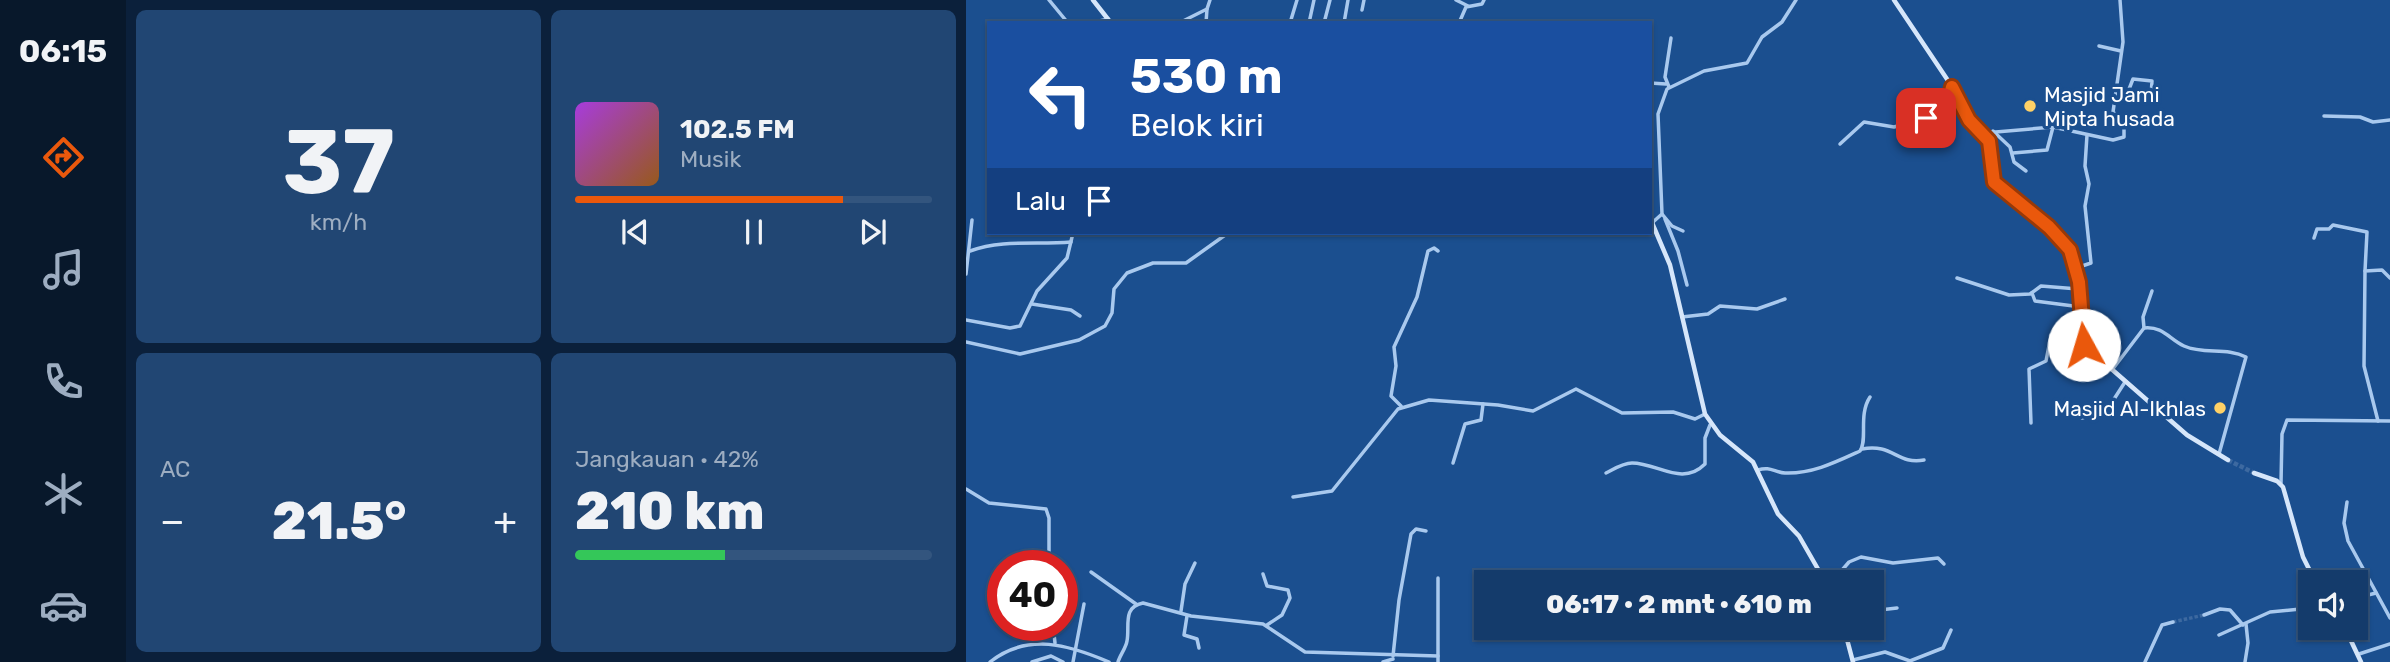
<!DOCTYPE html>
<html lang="id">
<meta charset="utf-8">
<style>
:root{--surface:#143b6b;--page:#214673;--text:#f1f3f6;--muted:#9dadc1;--line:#33557e;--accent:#ea580c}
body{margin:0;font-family:Rubik,sans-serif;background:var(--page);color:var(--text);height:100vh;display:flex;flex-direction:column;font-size:26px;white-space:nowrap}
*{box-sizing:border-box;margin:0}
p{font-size:23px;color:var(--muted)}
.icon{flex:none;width:38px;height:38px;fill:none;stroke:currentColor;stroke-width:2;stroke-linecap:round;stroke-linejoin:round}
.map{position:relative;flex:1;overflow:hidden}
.panel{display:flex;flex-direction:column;gap:10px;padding:10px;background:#0b203b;width:840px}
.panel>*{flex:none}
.banner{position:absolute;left:21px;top:21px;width:665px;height:214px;border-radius:0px;box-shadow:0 2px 5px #0004,0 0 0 2px var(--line);background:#1a4fa0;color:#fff;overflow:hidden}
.tools{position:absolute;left:1332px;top:570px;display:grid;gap:14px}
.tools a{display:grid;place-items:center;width:70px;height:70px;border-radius:0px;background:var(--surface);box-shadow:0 2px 5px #0004,0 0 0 2px var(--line);font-size:35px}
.speed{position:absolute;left:21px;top:550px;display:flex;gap:14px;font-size:35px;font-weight:700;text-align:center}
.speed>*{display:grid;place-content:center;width:91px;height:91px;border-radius:50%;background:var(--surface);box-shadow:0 2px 5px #0004,0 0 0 2px var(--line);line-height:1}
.speed .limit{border:10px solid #d22;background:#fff;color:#111}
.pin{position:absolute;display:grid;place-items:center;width:60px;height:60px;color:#fff;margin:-30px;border-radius:14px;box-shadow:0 4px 10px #0006}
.me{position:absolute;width:77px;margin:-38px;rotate:354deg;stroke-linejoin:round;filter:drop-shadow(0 0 5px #0008)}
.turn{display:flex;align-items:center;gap:24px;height:147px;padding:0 28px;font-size:32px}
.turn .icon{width:91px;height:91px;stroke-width:2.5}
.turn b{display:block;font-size:49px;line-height:60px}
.then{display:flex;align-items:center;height:66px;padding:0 28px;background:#0003;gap:14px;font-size:26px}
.big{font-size:52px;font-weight:800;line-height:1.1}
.panel .card{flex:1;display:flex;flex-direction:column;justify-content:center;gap:10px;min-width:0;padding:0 24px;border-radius:10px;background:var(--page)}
.panel .dial{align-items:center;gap:0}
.dial b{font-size:91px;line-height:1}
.song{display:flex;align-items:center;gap:21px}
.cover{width:84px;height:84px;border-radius:10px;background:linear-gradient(135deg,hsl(280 70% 55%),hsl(30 70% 35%))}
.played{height:7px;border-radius:4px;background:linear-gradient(90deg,var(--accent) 75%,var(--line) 75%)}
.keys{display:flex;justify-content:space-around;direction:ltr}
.heat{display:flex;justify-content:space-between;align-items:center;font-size:38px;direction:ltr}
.charge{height:10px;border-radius:5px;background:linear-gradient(90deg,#34c759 42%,var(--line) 0)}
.panel .tiles{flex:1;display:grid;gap:10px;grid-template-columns:repeat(2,1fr)}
.trip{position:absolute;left:508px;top:570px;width:410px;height:70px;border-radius:0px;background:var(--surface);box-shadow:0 2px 5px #0004,0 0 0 2px var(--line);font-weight:800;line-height:70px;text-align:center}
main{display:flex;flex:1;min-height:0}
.menu{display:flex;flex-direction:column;width:126px;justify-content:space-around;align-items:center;background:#08182b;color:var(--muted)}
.menu .icon{width:49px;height:49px}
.menu .on{color:var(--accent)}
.menu b{font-size:32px;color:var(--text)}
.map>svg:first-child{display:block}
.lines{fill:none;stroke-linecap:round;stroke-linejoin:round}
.street-tunnel{stroke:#3d69a0;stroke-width:3.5;stroke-dasharray:3.5 2;stroke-linecap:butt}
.secondary-tunnel{stroke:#3d69a0;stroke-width:4.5;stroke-dasharray:4.5 2;stroke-linecap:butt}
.street{stroke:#a9c9ee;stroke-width:3.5}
.secondary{stroke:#d6e6fa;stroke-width:4.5}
.route-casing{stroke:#983908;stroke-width:18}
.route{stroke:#ea580c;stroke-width:12}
.poi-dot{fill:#ffd166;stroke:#1b4f8f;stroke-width:2.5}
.labels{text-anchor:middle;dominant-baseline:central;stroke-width:7;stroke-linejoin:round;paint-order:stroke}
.poi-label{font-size:21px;fill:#fff;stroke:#1b4f8f;text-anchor:start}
</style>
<main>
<nav class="menu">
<b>06:15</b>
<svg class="icon on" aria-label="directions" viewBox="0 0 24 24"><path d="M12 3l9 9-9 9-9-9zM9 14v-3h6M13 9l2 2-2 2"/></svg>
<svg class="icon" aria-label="music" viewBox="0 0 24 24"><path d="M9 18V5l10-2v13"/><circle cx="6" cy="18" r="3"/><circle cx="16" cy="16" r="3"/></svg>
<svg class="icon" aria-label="phone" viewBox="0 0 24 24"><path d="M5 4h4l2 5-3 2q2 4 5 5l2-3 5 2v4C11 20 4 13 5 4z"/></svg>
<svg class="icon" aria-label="climate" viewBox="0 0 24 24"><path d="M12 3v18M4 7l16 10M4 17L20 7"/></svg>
<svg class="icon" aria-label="car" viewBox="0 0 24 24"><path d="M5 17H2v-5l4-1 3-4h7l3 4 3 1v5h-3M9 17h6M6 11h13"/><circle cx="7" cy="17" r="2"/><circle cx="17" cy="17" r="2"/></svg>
</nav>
<section class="panel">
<div class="tiles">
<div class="card dial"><b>37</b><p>km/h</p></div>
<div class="card">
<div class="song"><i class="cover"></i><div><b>102.5 FM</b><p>Musik</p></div></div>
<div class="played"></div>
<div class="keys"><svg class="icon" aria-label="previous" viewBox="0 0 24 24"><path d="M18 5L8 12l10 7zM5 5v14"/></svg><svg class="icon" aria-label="pause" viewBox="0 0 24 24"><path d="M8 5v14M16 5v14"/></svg><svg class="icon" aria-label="next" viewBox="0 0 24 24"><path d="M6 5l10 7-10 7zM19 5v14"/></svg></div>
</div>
<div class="card"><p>AC</p>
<div class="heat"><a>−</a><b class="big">21.5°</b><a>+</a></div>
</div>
<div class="card"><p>Jangkauan · 42%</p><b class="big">210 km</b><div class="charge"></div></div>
</div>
</section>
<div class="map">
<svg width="1424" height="662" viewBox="0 0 1424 662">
<rect width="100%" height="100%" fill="#1b4f8f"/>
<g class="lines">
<polyline class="street-tunnel" points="1207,622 1238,615"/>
<polyline class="secondary-tunnel" points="1262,460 1288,473"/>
<g class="street">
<polyline points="83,0 102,23"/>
<polyline points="490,0 502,6"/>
<polyline points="396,10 398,0"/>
<polyline points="125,23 142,19"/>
<polyline points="213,23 241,9 244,0"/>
<polyline points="240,23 241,9"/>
<polyline points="324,23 331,0"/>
<polyline points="343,23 348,0"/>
<polyline points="358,23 364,0"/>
<polyline points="378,23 382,0"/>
<polyline points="493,23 500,7 516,4 518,0"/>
<polyline points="1133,46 1155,51"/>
<polyline points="684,83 700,84"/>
<polyline points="703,87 699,77 705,38"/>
<polyline points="1148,98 1160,97 1167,79 1186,81 1185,96"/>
<polyline points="1358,116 1394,117 1407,122 1424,120"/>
<polyline points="1027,131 1044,147 1048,162 1060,171"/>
<polyline points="1018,133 1087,127 1147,140 1158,137 1158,121 1147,112 1157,42 1154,0"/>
<polyline points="874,144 898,122 928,127 973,114 980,110 986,88"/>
<polyline points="1047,153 1081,150 1087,127"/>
<polyline points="696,214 706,226 717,231"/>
<polyline points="699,219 712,251 721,285"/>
<polyline points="687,222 696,214 692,114 701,89 738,71 781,63 796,37 816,22 830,0"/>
<polyline points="1348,238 1351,229 1363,229 1367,225 1401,232 1399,271"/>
<path d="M4,251C37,239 71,245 105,242"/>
<polyline points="1110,268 1125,263 1119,206 1123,184 1119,166 1121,135"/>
<polyline points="0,274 6,220"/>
<polyline points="991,278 1043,295 1064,294 1075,286 1112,289"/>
<polyline points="1066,293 1069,301 1115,307"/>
<polyline points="66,304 105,310 114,316"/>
<polyline points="716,317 742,314 754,306 791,309 819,299"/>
<polyline points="0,320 44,328 54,326 71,291 101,258 107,233"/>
<path d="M1178,328C1197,326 1203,339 1218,346C1238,355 1260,347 1280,357L1253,454"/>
<polyline points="0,342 54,354 113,340 139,326 146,313 148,289 161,273 187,263 220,263 262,233"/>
<polyline points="1146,370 1178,328 1177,317 1186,291"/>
<polyline points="435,406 425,396 430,366 428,347 451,297 462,251 468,248 472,251"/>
<polyline points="1116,418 1141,410 1159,382"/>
<polyline points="1412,421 1398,366 1399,271 1416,270 1424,278"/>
<polyline points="1065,423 1063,369 1080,361 1085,335 1115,337"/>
<path d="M896,449C927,443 931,465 958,460"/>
<polyline points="487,463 499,424 515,420 517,404"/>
<path d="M792,470C804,466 808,472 819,473C846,474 870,462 894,451C902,440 892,415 904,397"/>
<path d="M640,473C648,469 657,463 666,463C692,463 716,487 739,464V438L744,425"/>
<polyline points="1315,483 1316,434 1321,420 1424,421"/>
<polyline points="0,489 23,503 80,509 83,518 83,565"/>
<polyline points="327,497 366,491 432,409 463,400 532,405 567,411 610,389 656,413 707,412 729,419 739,414"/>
<polyline points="1381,502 1378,523 1382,541 1424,618"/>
<polyline points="125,572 170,604"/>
<polyline points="297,574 301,586 322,590 324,598 316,615 301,625"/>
<polyline points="865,583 883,562 895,557 927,563 972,558 978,564"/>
<polyline points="1390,598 1410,593"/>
<polyline points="215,611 219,584 229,563"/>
<polyline points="905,611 931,608"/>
<polyline points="1238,615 1254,609 1264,610 1277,625"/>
<polyline points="221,616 218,635 231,639 233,648"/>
<polyline points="87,625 89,643"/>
<polyline points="1253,635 1304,612 1344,608"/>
<polyline points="1393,654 1424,644"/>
<polyline points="427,656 433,600 445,534 450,529 460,531"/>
<polyline points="887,660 919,652 944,661 977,648 985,630"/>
<path d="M24,662C62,632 103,645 143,662"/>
<polyline points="66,662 85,656 97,662"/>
<polyline points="107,662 118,604"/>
<path d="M152,662C154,655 160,648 161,641C164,626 156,607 177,603L225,616L297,624L339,652L472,656"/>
<polyline points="417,662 427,659"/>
<polyline points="472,662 472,578"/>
<polyline points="1179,662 1196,625 1207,622"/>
<polyline points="1279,662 1282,643 1280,624"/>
</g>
<g class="secondary">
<polyline points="127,0 145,23"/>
<path d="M928,0L991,94L1003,120L1023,140L1028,182C1048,208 1089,219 1104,249C1119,280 1106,317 1118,345L1221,435L1262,460"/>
<polyline points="684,218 704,265 739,414 754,435 787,462 812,514 833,536 860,583"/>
<polyline points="1288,473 1311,481 1317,487 1337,557 1350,583"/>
<polyline points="878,628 887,662"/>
<polyline points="1379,628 1395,662"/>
</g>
</g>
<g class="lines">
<defs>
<polyline id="route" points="960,118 980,110 986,87 1003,120 1023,141 1028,182 1083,227 1104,250 1113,282 1118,345"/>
</defs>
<use href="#route" class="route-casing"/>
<use href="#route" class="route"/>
</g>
<g class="poi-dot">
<circle cx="1064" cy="106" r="7"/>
<circle cx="1254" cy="408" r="7"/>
</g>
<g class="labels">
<g class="poi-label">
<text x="1078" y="94">Masjid Jami<tspan x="1078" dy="24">Mipta husada</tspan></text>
<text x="1240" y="408" text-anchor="end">Masjid Al-Ikhlas</text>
</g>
</g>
</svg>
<div class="tools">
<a><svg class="icon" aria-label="sound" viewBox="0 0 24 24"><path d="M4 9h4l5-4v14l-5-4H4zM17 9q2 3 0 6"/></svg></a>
</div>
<div class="speed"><div class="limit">40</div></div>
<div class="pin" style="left:960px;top:118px;background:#d93025"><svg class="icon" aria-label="arrive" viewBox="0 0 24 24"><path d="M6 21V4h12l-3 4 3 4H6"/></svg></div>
<svg class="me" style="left:1118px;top:345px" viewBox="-20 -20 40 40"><circle r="19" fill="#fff"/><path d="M0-13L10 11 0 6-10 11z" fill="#ea580c"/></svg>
<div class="trip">06:17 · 2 mnt · 610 m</div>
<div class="banner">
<div class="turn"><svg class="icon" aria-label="left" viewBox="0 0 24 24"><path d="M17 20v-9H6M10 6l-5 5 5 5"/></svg><div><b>530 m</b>Belok kiri</div></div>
<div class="then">Lalu<svg class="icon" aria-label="arrive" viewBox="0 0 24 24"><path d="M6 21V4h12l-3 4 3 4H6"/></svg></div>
</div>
</div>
</main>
